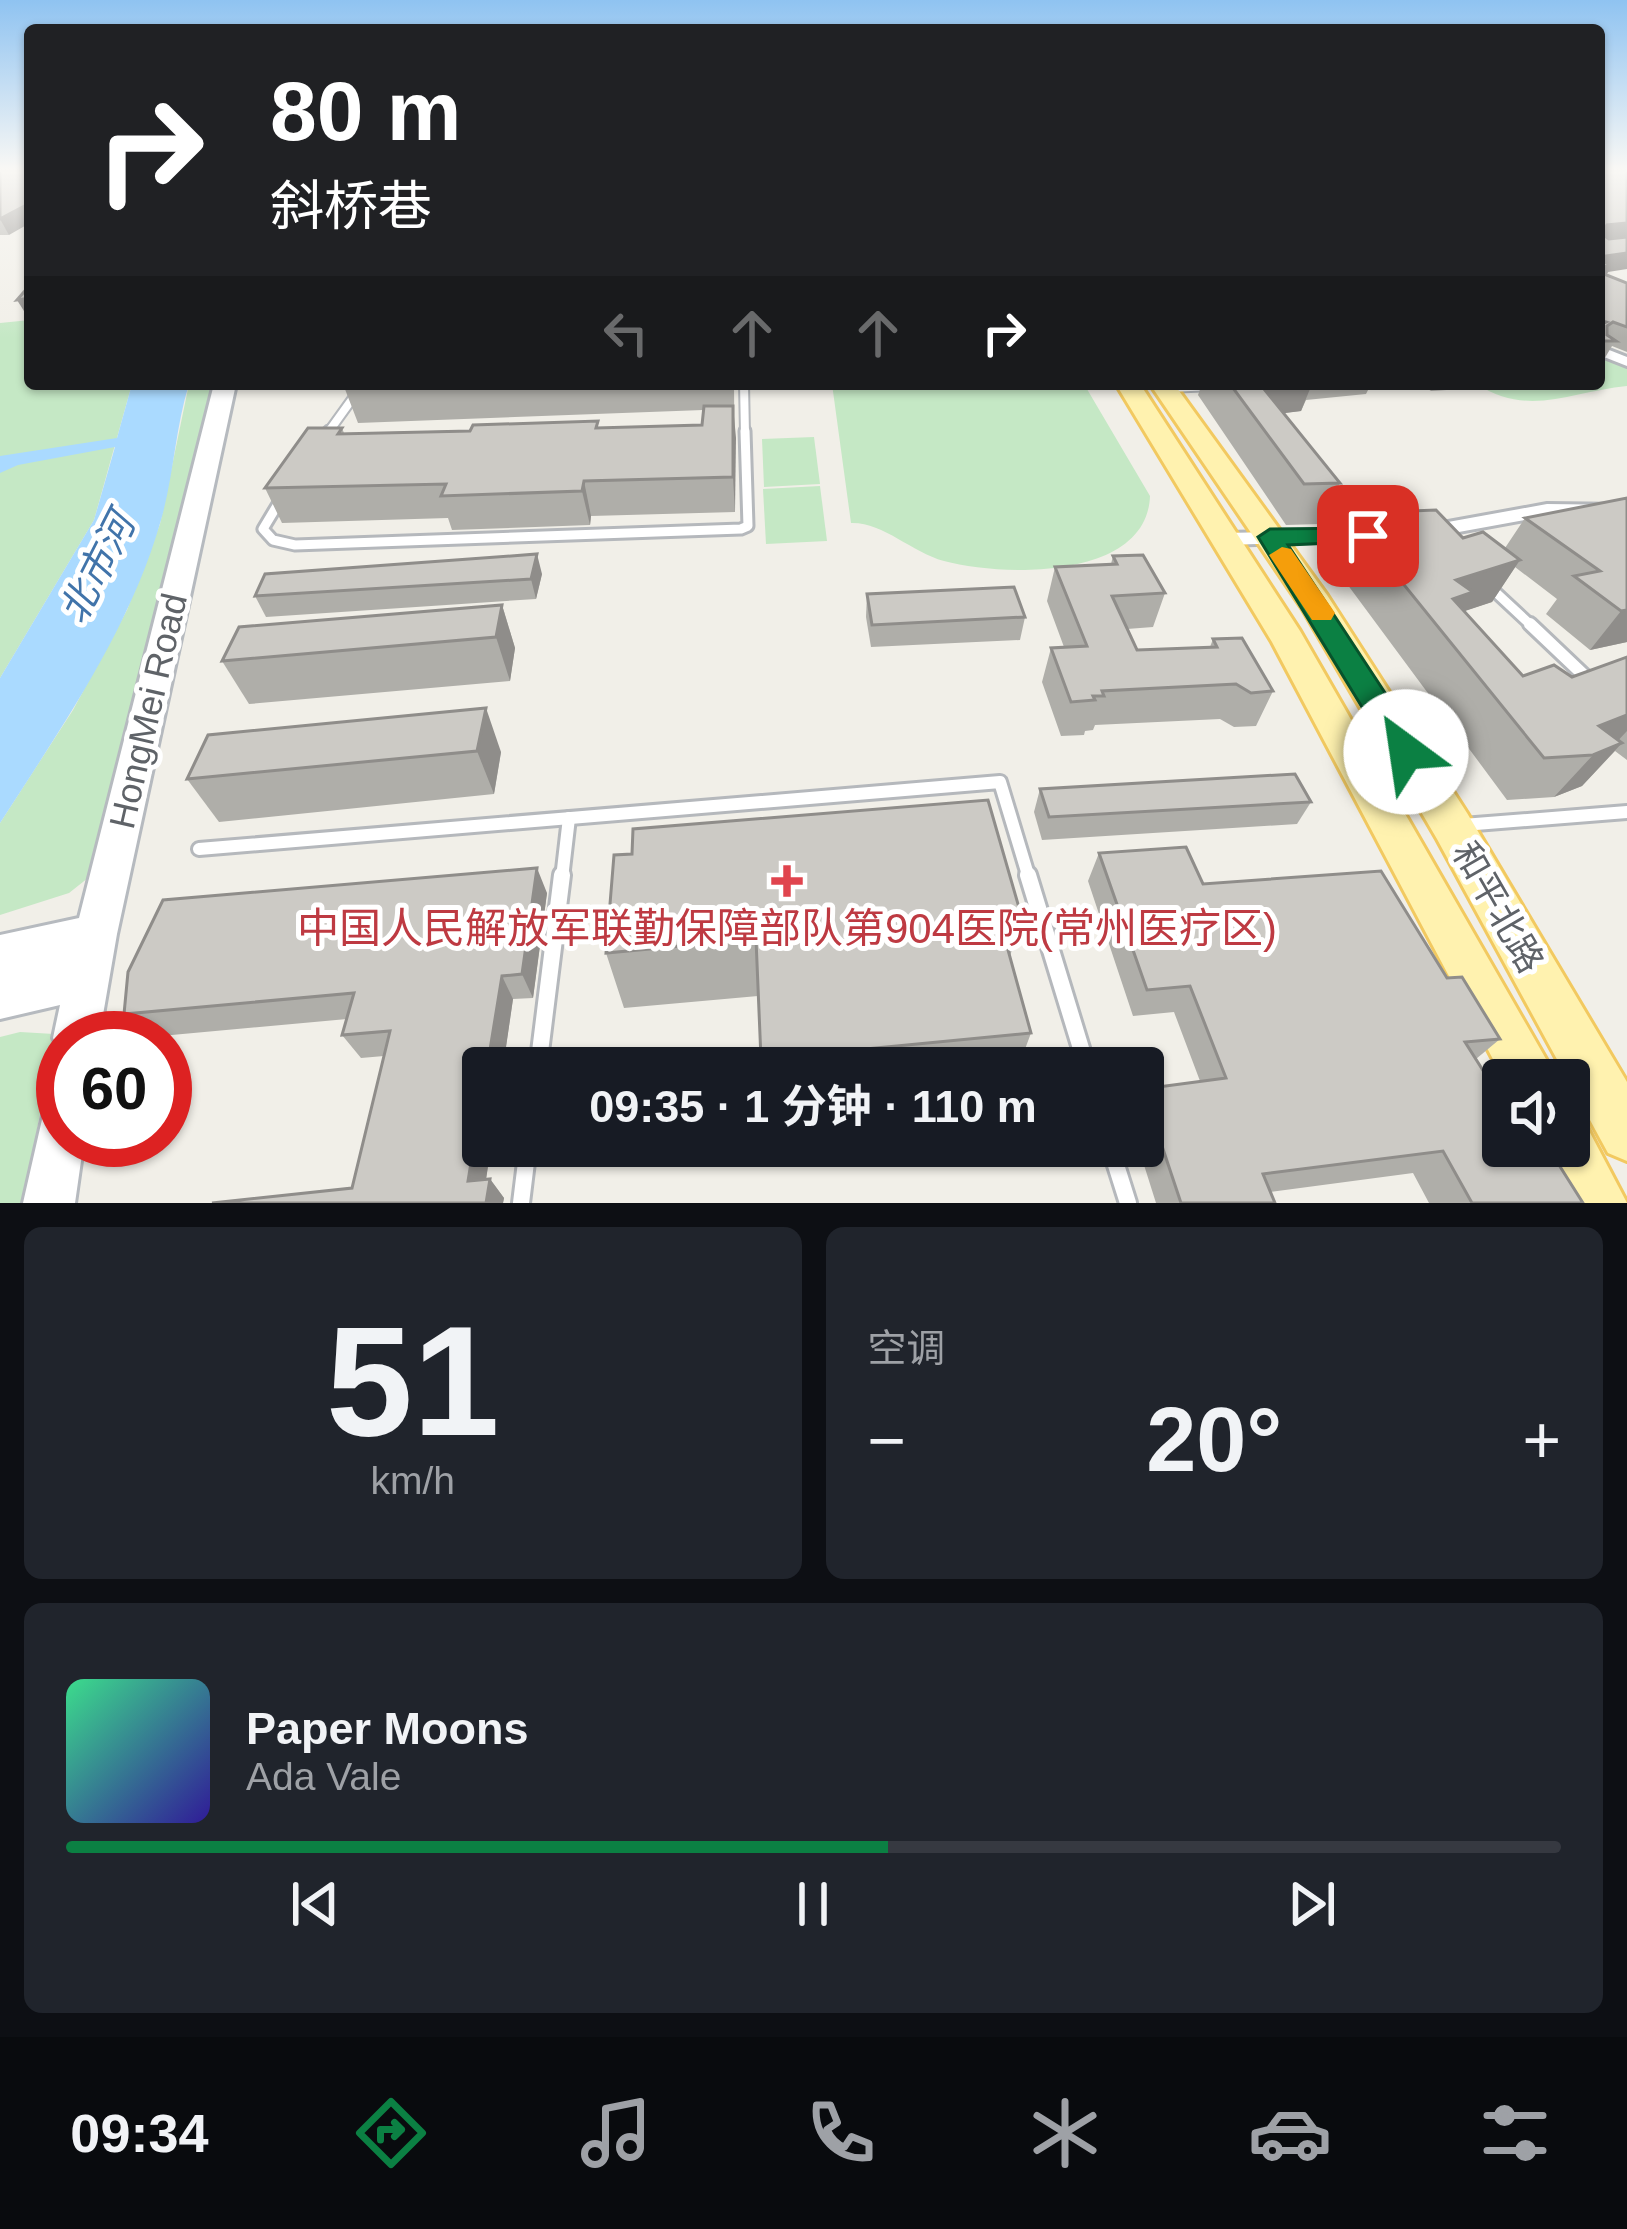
<!DOCTYPE html>
<html lang="zh">
<meta charset="utf-8">
<style>
:root{--surface:#171b24;--page:#20242c;--text:#f1f3f6;--muted:#9ea1a6;--line:#363941;--accent:#0b8043}
body{margin:0;font-family:Helvetica,"Noto Sans SC",sans-serif;background:var(--page);color:var(--text);height:100vh;display:flex;flex-direction:column;font-size:45px;white-space:nowrap}
*{box-sizing:border-box;margin:0}
p{font-size:39px;color:var(--muted)}
.icon{flex:none;width:66px;height:66px;fill:none;stroke:currentColor;stroke-width:2;stroke-linecap:round;stroke-linejoin:round}
.map{position:relative;height:1203px;overflow:hidden}
.sheet{display:flex;flex-direction:column;gap:24px;padding:24px;background:#0d0f14;flex:1}
.sheet>*{flex:none}
.top-card{position:absolute;left:24px;top:24px;width:1581px;height:366px;border-radius:12px;box-shadow:0 3px 9px #0004;background:#202124;color:#fff;overflow:hidden}
.fabs{position:absolute;left:1482px;top:1059px;display:grid;gap:24px}
.fabs a{display:grid;place-items:center;width:108px;height:108px;border-radius:12px;background:var(--surface);box-shadow:0 3px 9px #0004;font-size:60px}
.speed{position:absolute;left:36px;top:1011px;display:flex;gap:24px;font-size:60px;font-weight:700;text-align:center}
.speed>*{display:grid;place-content:center;width:156px;height:156px;border-radius:50%;background:var(--surface);box-shadow:0 3px 9px #0004;line-height:1}
.speed .limit{border:18px solid #d22;background:#fff;color:#111}
.pin{position:absolute;display:grid;place-items:center;width:102px;height:102px;color:#fff;margin:-51px;border-radius:24px;box-shadow:0 6px 18px #0006}
.me{position:absolute;width:132px;margin:-66px;rotate:329deg;stroke-linejoin:round;filter:drop-shadow(0 0 9px #0008)}
.turn{display:flex;align-items:center;gap:42px;height:252px;padding:0 48px;font-size:54px}
.turn .icon{width:156px;height:156px;stroke-width:2.5}
.turn b{display:block;font-size:84px;line-height:102px}
.lanes{display:flex;align-items:center;height:114px;padding:0 48px;background:#0003;justify-content:center;gap:60px;direction:ltr}
.lanes .off{opacity:.35}
.big{font-size:90px;font-weight:700;line-height:1.1}
.sheet .widget{flex:1;display:flex;flex-direction:column;justify-content:center;gap:18px;min-width:0;padding:0 42px;border-radius:18px;background:var(--page)}
.sheet .dial{align-items:center;gap:0}
.dial b{font-size:156px;line-height:1}
.song{display:flex;align-items:center;gap:36px}
.cover{width:144px;height:144px;border-radius:18px;background:linear-gradient(135deg,hsl(150 70% 55%),hsl(250 70% 35%))}
.played{height:12px;border-radius:6px;background:linear-gradient(90deg,var(--accent) 55%,var(--line) 55%)}
.keys{display:flex;justify-content:space-around;direction:ltr}
.heat{display:flex;justify-content:space-between;align-items:center;font-size:66px;direction:ltr}
.sheet .tiles{flex:1;display:grid;gap:24px;grid-template-columns:1fr 1fr}
.widget:last-child{grid-column:span 2}
.trip{position:absolute;left:462px;top:1047px;width:702px;height:120px;border-radius:12px;background:var(--surface);box-shadow:0 3px 9px #0004;font-weight:700;line-height:120px;text-align:center}
.dock{display:flex;height:192px;justify-content:space-around;align-items:center;background:#090b0e;color:var(--muted)}
.dock .icon{width:84px;height:84px}
.dock .active{color:var(--accent)}
.dock b{font-size:54px;color:var(--text)}
.map>svg:first-child{display:block}
.green{fill:#c5e8c5}
.water{fill:#aadaff}
.lines{fill:none;stroke-linecap:round;stroke-linejoin:round}
.lane-far3-casing{stroke:#b5b8bc;stroke-width:12}
.lane-far2-casing{stroke:#b5b8bc;stroke-width:15}
.lane-far1-casing{stroke:#b5b8bc;stroke-width:18}
.lane-casing{stroke:#b5b8bc;stroke-width:22}
.street-casing{stroke:#b5b8bc;stroke-width:6}
.secondary-casing{stroke:#b6babf;stroke-width:6}
.primary-casing{stroke:#f2c960;stroke-width:6}
.lane-far3{stroke:#fff;stroke-width:8}
.lane-far2{stroke:#fff;stroke-width:9}
.lane-far1{stroke:#fff;stroke-width:12}
.lane{stroke:#fff;stroke-width:16}
.street{fill:#fff;fill-rule:evenodd}
.secondary{fill:#fff;fill-rule:evenodd}
.primary{fill:#fff2af;fill-rule:evenodd}
.wall{fill:#afaea9}
.shaded-wall{fill:#8f8d8a}
.building{fill:#cccac5;stroke:#8f8d8a;stroke-width:3}
.route{fill:#0b8043;stroke:#07532c;stroke-width:3}
.slow{fill:#f59e0b}
.health-dot{fill:#e0444e;stroke:#fff;stroke-width:4.5}
.labels{text-anchor:middle;dominant-baseline:central;stroke-width:10;stroke-linejoin:round;paint-order:stroke}
.street-label{font-size:36px;fill:#5f6368;stroke:#fff}
.water-label{font-size:39px;font-style:italic;fill:#4174aa;stroke:#fff}
.near-health-label{font-size:42px;fill:#be3a42;stroke:#fff}
</style>
<div class="map">
<svg width="1627" height="1203" viewBox="0 0 1627 1203">
<rect width="100%" height="100%" fill="#f1efe8"/>
<g class="green">
<polygon points="30,320 30,384 132,384 94,520 0,678 0,323"/>
<path d="M1599,355L1627,367V386C1573,391 1528,418 1477,384H1599Z"/>
<polygon points="189,384 219,384 93,874 69,893 0,915 0,823 73,710 127,610 160,524"/>
<path d="M832,384H1084L1150,496C1147,580 1003,577 944,561C911,552 883,522 851,523Z"/>
<polygon points="814,437 820,484 764,487 762,439"/>
<polygon points="820,486 827,541 766,544 763,489"/>
<polygon points="20,1032 54,1034 24,1203 0,1203 0,1037"/>
</g>
<path class="water" d="M132,384H189C175,429 174,475 161,520C130,630 61,728 0,823V678L94,520L115,447L18,465L0,473V456L117,438Z"/>
<g class="lines">
<defs>
<g id="lane-far3">
<polyline points="744,384 745,434"/>
<polyline points="1167,388 1214,386"/>
<polyline points="327,434 363,384"/>
</g>
<g id="lane-far2">
<polyline points="326,435 329,431"/>
<polyline points="281,499 263,529 273,540 295,545 741,529 748,526 745,431"/>
<polyline points="1490,587 1533,627"/>
</g>
<g id="lane-far1">
<polyline points="1530,624 1590,681"/>
<polyline points="1463,825 1627,812"/>
<polyline points="199,849 1000,782 1029,878"/>
<polyline points="562,878 569,818"/>
</g>
<g id="lane">
<polyline points="1028,875 1087,1068"/>
<polyline points="538,1068 562,875"/>
<polyline points="1110,1146 1128,1203"/>
<polyline points="521,1203 528,1146"/>
</g>
<g id="street">
<polygon points="1599,346 1627,357 1627,366 1599,355"/>
<polygon points="1547,504 1627,505 1627,517 1547,516 1426,538 1416,532 1426,526"/>
<polygon points="1371,530 1378,532 1381,536 1378,540 1226,545 1216,539 1226,533"/>
</g>
<g id="secondary">
<polygon points="214,384 236,384 117,934 99,1038 63,1038 63,1056 53,1038 60,1005 0,1019 0,935 79,918"/>
<polygon points="63,1094 63,1140 84,1140 75,1203 23,1203 46,1102"/>
</g>
<g id="primary">
<polygon points="1116,384 1140,384 1300,631 1558,1080 1504,1080 1272,642"/>
<polygon points="1150,384 1174,384 1327,595 1467,813 1627,1082 1627,1161 1608,1153 1437,839 1302,608"/>
<polygon points="1569,1119 1587,1127 1627,1203 1569,1203 1540,1146 1569,1146"/>
</g>
</defs>
<use href="#lane-far3" class="lane-far3-casing"/>
<use href="#lane-far2" class="lane-far2-casing"/>
<use href="#lane-far1" class="lane-far1-casing"/>
<use href="#lane" class="lane-casing"/>
<use href="#street" class="street-casing"/>
<use href="#secondary" class="secondary-casing"/>
<use href="#primary" class="primary-casing"/>
<use href="#lane-far3" class="lane-far3"/>
<use href="#lane-far2" class="lane-far2"/>
<use href="#lane-far1" class="lane-far1"/>
<use href="#lane" class="lane"/>
<use href="#street" class="street"/>
<use href="#secondary" class="secondary"/>
<use href="#primary" class="primary"/>
</g>
<g class="wall">
<polygon points="0,170 9,235 0,235"/>
<polygon points="1599,170 1608,272 1606,275 1627,283 1627,352 1612,346 1603,361 1599,361"/>
<polygon points="343,384 734,384 735,512 591,516 590,525 452,530 448,518 282,523 265,488 342,428 344,433 702,425 703,410 358,423"/>
<polygon points="1202,384 1371,384 1366,394 1306,400 1301,411 1283,413 1340,483 1320,524 1286,525 1198,395"/>
<polygon points="1421,384 1464,384 1462,389 1431,391"/>
<polygon points="1627,498 1627,642 1590,650 1546,614 1557,599 1515,567 1492,602 1464,611 1523,676 1572,677 1627,657 1627,760 1615,751 1582,786 1554,797 1507,800 1333,565 1354,523 1463,538 1505,548 1525,518"/>
<polygon points="1113,556 1165,593 1153,627 1127,629 1137,650 1210,647 1213,639 1273,691 1256,726 1234,727 1220,719 1095,725 1093,730 1085,731 1084,735 1061,736 1042,682 1051,648 1064,647 1047,601 1055,567 1111,564"/>
<polygon points="542,574 536,599 266,617 255,596"/>
<polygon points="867,594 1025,617 1020,640 871,647 866,617"/>
<polygon points="502,605 515,648 510,681 249,704 222,661"/>
<polygon points="208,735 501,752 494,794 219,822 187,779"/>
<polygon points="1040,789 1311,802 1297,824 1042,840 1034,812"/>
<polygon points="1099,853 1203,884 1447,978 1500,1039 1476,1059 1503,1146 1583,1203 1429,1203 1413,1173 1270,1192 1275,1203 1156,1203 1138,1146 1143,1146 1143,1089 1200,1081 1174,1012 1133,1016 1088,881"/>
<polygon points="547,893 533,998 513,999 486,1179 490,1179 504,1198 503,1203 212,1203 352,1188 384,1056 361,1058 342,1035 347,1019 150,1037 124,1014"/>
<polygon points="1022,918 1010,956 1031,1033 1018,1068 761,1068 758,996 624,1008 606,953"/>
</g>
<g class="shaded-wall">
<polygon points="30,203 30,223 9,235 0,219"/>
<polygon points="1627,223 1627,239 1599,243 1607,225"/>
<polygon points="1627,253 1627,269 1608,272 1601,284 1599,284 1599,257"/>
<polygon points="30,298 30,319 29,319 17,300"/>
<polygon points="1255,384 1312,384 1301,411 1255,417"/>
<polygon points="733,406 736,438 735,512 733,477"/>
<polygon points="584,481 591,516 590,525 582,491"/>
<polygon points="537,554 542,574 536,599 531,579"/>
<polygon points="1520,560 1492,602 1441,619 1456,580"/>
<polygon points="502,605 515,648 510,681 496,637"/>
<polygon points="1627,610 1627,642 1590,650 1621,611"/>
<polygon points="486,708 501,752 494,794 477,751"/>
<polygon points="1627,715 1627,731 1612,747 1622,743 1582,786 1554,797 1593,755 1599,726"/>
<polygon points="537,868 547,893 533,998 522,974"/>
<polygon points="502,976 513,999 503,1068 487,1068"/>
<polygon points="483,1090 483,1146 491,1146 483,1200 468,1181"/>
<polygon points="490,1179 504,1198 503,1203 486,1203"/>
</g>
<g class="building">
<polygon points="0,170 30,170 30,203 0,219"/>
<polygon points="1599,170 1627,170 1627,223 1607,225 1602,234 1609,239 1627,237 1627,253 1599,257"/>
<polygon points="1599,260 1612,265 1599,268"/>
<polygon points="1599,272 1627,283 1627,327 1613,322 1607,326 1607,335 1616,341 1599,341 1599,325 1606,322 1599,320"/>
<polygon points="30,285 30,298 17,300"/>
<polygon points="1230,384 1260,384 1340,483 1304,484"/>
<polygon points="704,406 733,406 733,477 584,481 582,491 441,496 446,484 265,488 308,428 342,428 338,434 470,431 473,425 598,421 596,428 702,425"/>
<polygon points="1627,498 1627,610 1621,611 1574,576 1600,571 1525,518"/>
<polygon points="1436,510 1463,538 1483,532 1520,560 1456,580 1473,592 1453,599 1523,676 1554,665 1572,677 1627,657 1627,715 1599,726 1622,743 1593,755 1544,758 1354,523 1361,513"/>
<polygon points="537,554 531,579 255,596 265,574"/>
<polygon points="1143,555 1165,593 1112,596 1137,650 1217,647 1213,639 1242,638 1273,691 1251,693 1236,684 1102,691 1104,696 1093,696 1095,700 1071,702 1051,648 1087,646 1055,567 1117,564 1113,556"/>
<polygon points="1014,587 1025,617 872,625 867,594"/>
<polygon points="502,605 496,637 222,661 239,627"/>
<polygon points="486,708 477,751 187,779 208,735"/>
<polygon points="1295,774 1311,802 1049,817 1040,789"/>
<polygon points="988,800 1022,918 1000,921 1031,1033 761,1059 756,939 606,953 614,855 632,854 633,829"/>
<polygon points="1186,847 1203,884 1381,871 1447,978 1462,977 1500,1039 1465,1042 1503,1102 1503,1146 1547,1146 1583,1203 1472,1203 1443,1151 1263,1174 1275,1203 1181,1203 1143,1089 1226,1078 1190,986 1147,990 1099,853"/>
<polygon points="537,868 522,974 502,976 487,1068 483,1068 483,1090 468,1181 490,1179 486,1203 212,1203 352,1188 390,1031 342,1035 354,993 124,1014 128,972 163,900"/>
</g>
<linearGradient id="sky" x2="0" y2="1"><stop stop-color="#8fc3f1"/><stop offset="0.5" stop-color="#f9f8f5"/><stop offset="1" stop-color="#f9f8f5" stop-opacity="0"/></linearGradient>
<rect width="1627" height="338" fill="url(#sky)"/>
<polygon class="route" points="1368,528 1381,536 1377,541 1288,545 1418,743 1423,752 1418,761 1406,765 1395,761 1258,537 1270,529"/>
<polygon class="slow" points="1282,547 1291,549 1331,607 1335,613 1331,620 1312,620 1269,555"/>
<path class="health-dot" d="M781 863h12v12h12v12h-12v12h-12v-12h-12v-12h12z"/>
<g class="labels">
<g class="street-label">
<text transform="translate(148 711) rotate(-77)">HongMei Road</text>
<text transform="translate(1498 907) rotate(60)">和平北路</text>
</g>
<g class="water-label">
<text transform="translate(97 568) rotate(-63)">北市河</text>
</g>
<g class="near-health-label">
<text x="787" y="928">中国人民解放军联勤保障部队第904医院(常州医疗区)</text>
</g>
</g>
</svg>
<div class="fabs">
<a><svg class="icon" aria-label="sound" viewBox="0 0 24 24"><path d="M4 9h4l5-4v14l-5-4H4zM17 9q2 3 0 6"/></svg></a>
</div>
<div class="speed"><div class="limit">60</div></div>
<div class="pin" style="left:1368px;top:536px;background:#d93025"><svg class="icon" aria-label="arrive" viewBox="0 0 24 24"><path d="M6 21V4h12l-3 4 3 4H6"/></svg></div>
<svg class="me" style="left:1406px;top:752px" viewBox="-20 -20 40 40"><circle r="19" fill="#fff"/><path d="M0-13L10 11 0 6-10 11z" fill="#0b8043"/></svg>
<div class="trip">09:35 · 1 分钟 · 110 m</div>
<div class="top-card">
<div class="turn"><svg class="icon" aria-label="right" viewBox="0 0 24 24"><path d="M7 20v-9h11M14 6l5 5-5 5"/></svg><div><b>80 m</b>斜桥巷</div></div>
<div class="lanes"><svg class="icon off" aria-label="left" viewBox="0 0 24 24"><path d="M17 20v-9H6M10 6l-5 5 5 5"/></svg><svg class="icon off" aria-label="ahead" viewBox="0 0 24 24"><path d="M12 20V5M6 11l6-6 6 6"/></svg><svg class="icon off" aria-label="ahead" viewBox="0 0 24 24"><path d="M12 20V5M6 11l6-6 6 6"/></svg><svg class="icon" aria-label="right" viewBox="0 0 24 24"><path d="M7 20v-9h11M14 6l5 5-5 5"/></svg></div>
</div>
</div>
<section class="sheet">
<div class="tiles">
<div class="widget dial"><b>51</b><p>km/h</p></div>
<div class="widget"><p>空调</p>
<div class="heat"><a>−</a><b class="big">20°</b><a>+</a></div>
</div>
<div class="widget">
<div class="song"><i class="cover"></i><div><b>Paper Moons</b><p>Ada Vale</p></div></div>
<div class="played"></div>
<div class="keys"><svg class="icon" aria-label="previous" viewBox="0 0 24 24"><path d="M18 5L8 12l10 7zM5 5v14"/></svg><svg class="icon" aria-label="pause" viewBox="0 0 24 24"><path d="M8 5v14M16 5v14"/></svg><svg class="icon" aria-label="next" viewBox="0 0 24 24"><path d="M6 5l10 7-10 7zM19 5v14"/></svg></div>
</div>
</div>
</section>
<nav class="dock">
<b>09:34</b>
<svg class="icon active" aria-label="directions" viewBox="0 0 24 24"><path d="M12 3l9 9-9 9-9-9zM9 14v-3h6M13 9l2 2-2 2"/></svg>
<svg class="icon" aria-label="music" viewBox="0 0 24 24"><path d="M9 18V5l10-2v13"/><circle cx="6" cy="18" r="3"/><circle cx="16" cy="16" r="3"/></svg>
<svg class="icon" aria-label="phone" viewBox="0 0 24 24"><path d="M5 4h4l2 5-3 2q2 4 5 5l2-3 5 2v4C11 20 4 13 5 4z"/></svg>
<svg class="icon" aria-label="climate" viewBox="0 0 24 24"><path d="M12 3v18M4 7l16 10M4 17L20 7"/></svg>
<svg class="icon" aria-label="car" viewBox="0 0 24 24"><path d="M5 17H2v-5l4-1 3-4h7l3 4 3 1v5h-3M9 17h6M6 11h13"/><circle cx="7" cy="17" r="2"/><circle cx="17" cy="17" r="2"/></svg>
<svg class="icon" aria-label="filters" viewBox="0 0 24 24"><path d="M4 7h16M4 17h16"/><circle cx="9" cy="7" r="2"/><circle cx="15" cy="17" r="2"/></svg>
</nav>
